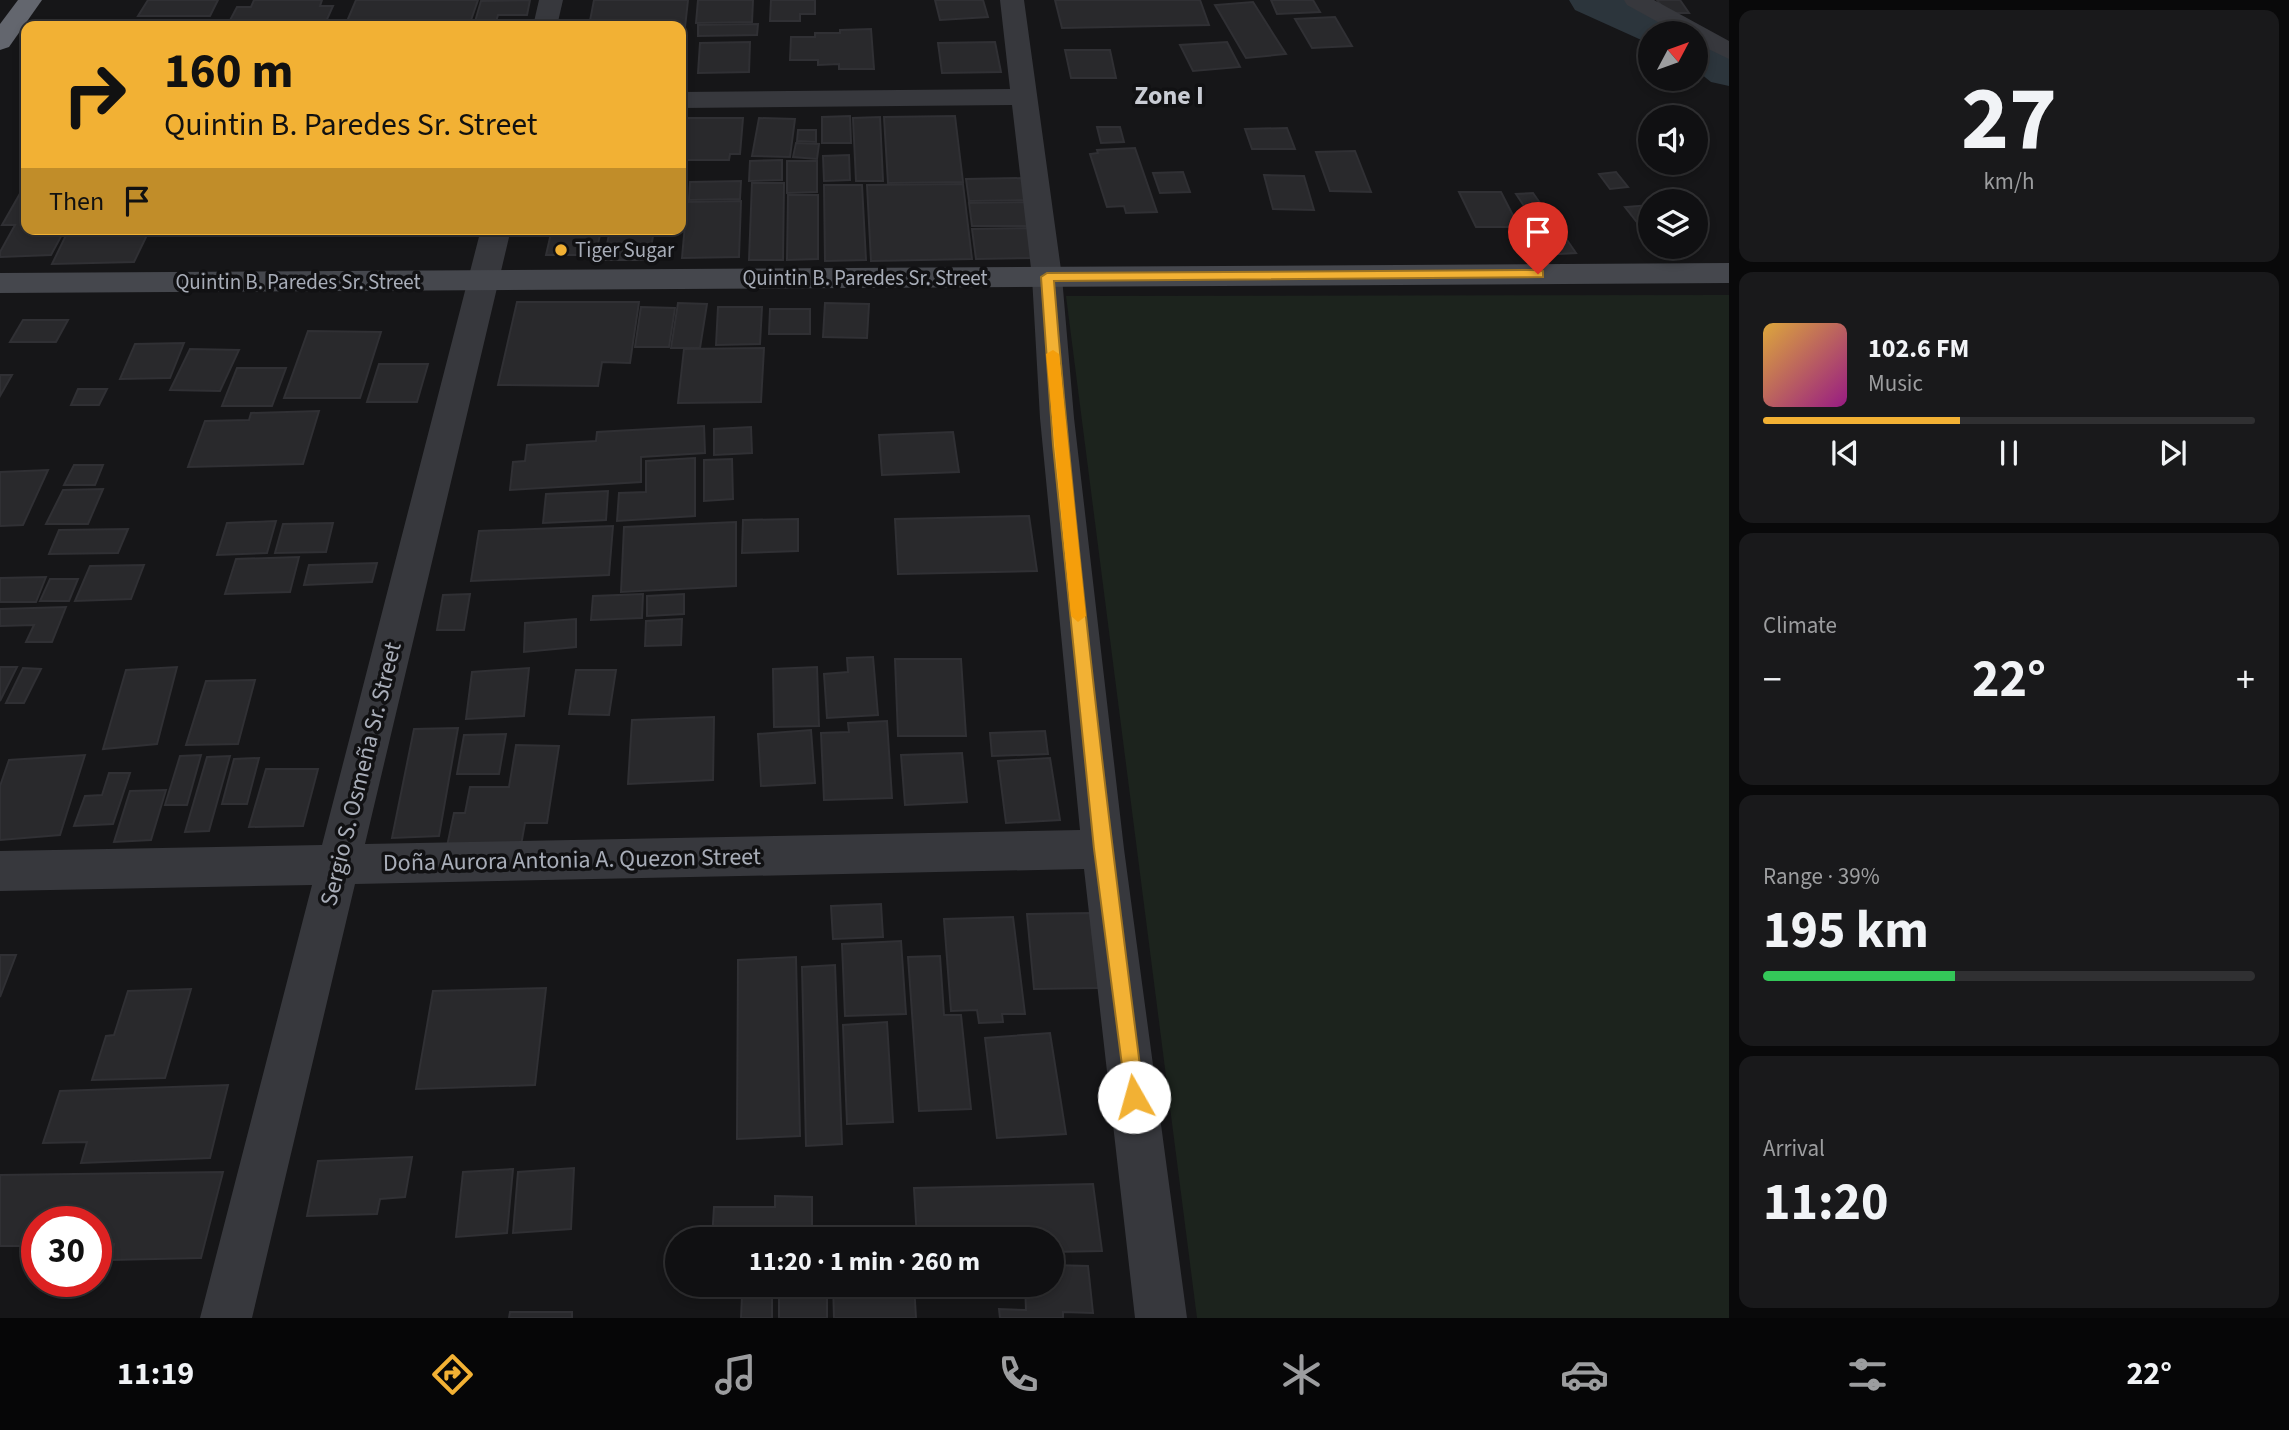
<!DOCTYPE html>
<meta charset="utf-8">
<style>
:root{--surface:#101012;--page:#19191b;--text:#f1f3f6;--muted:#9c9d9f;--line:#303032;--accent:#f2b134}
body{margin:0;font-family:"Source Sans 3",sans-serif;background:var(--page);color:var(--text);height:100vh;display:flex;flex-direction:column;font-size:26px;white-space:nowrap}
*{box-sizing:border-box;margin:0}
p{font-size:23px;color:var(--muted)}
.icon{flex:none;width:38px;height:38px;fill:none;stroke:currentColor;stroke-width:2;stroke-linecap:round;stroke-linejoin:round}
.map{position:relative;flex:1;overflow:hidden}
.panel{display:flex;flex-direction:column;gap:10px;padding:10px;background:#09090a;width:560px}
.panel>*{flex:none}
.banner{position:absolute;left:21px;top:21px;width:665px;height:214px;border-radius:14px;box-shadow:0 4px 10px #0003,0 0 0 2px var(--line);background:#f2b134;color:#111;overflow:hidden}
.needle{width:46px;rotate:49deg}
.buttons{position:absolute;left:1638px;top:21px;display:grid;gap:14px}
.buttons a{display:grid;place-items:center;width:70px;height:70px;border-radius:50%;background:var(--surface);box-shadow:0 4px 10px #0003,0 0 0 2px var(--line);font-size:35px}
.speed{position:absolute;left:21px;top:1206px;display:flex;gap:14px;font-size:35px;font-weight:700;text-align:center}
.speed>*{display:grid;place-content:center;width:91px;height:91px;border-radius:50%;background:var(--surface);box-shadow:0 4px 10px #0003,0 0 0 2px var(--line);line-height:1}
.speed .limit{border:10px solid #d22;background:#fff;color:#111}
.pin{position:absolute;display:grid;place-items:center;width:60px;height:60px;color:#fff;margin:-72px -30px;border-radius:50% 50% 50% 0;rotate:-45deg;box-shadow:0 0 7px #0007}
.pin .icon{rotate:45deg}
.me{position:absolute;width:77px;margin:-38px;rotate:353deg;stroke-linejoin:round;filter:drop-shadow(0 0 5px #0008)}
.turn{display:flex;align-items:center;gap:24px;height:147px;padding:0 28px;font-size:32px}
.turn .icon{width:91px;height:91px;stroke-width:2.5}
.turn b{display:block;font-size:49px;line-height:60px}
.then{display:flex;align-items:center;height:66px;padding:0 28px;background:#0003;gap:14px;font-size:26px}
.big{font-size:52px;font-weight:700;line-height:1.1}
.panel .widget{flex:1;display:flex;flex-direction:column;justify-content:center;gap:10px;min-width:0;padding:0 24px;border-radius:14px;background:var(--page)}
.panel .dial{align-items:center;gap:0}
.dial b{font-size:91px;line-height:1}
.song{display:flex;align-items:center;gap:21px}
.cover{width:84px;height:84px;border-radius:10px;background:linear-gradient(135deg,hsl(40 70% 55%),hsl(310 70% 35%))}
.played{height:7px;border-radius:4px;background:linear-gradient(90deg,var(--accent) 40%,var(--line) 40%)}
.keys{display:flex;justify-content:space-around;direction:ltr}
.heat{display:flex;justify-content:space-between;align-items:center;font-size:38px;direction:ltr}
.charge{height:10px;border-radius:5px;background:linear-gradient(90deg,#34c759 39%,var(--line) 0)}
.trip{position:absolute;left:665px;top:1227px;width:399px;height:70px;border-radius:35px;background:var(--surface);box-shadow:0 4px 10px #0003,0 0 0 2px var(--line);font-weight:700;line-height:70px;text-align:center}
.menu{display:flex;height:112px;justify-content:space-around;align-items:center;background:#060607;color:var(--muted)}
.menu .icon{width:49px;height:49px}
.menu .active{color:var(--accent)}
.menu b{font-size:32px;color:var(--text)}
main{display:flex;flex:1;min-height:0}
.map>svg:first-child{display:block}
.green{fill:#1c231d}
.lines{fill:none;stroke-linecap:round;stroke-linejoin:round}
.river{fill:#2c353c;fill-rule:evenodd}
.building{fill:#29292c;stroke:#303034;stroke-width:2}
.street{fill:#37383d;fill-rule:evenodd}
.secondary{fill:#45474d;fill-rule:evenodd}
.highway{fill:#63666e;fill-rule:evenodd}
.route{fill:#f2b134;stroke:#9d7322;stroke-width:2}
.slow{fill:#f59e0b}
.poi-dot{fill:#f2b134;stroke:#111113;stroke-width:2.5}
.labels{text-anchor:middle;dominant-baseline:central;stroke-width:7;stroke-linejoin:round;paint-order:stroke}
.far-poi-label{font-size:21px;fill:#a8adb8;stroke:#111113;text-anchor:start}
.far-street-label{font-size:21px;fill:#a8adb8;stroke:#111113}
.street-label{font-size:24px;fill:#a8adb8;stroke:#111113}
.far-district-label{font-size:26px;font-weight:bold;fill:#c9ccd4;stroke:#111113}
</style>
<main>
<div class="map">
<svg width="1729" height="1318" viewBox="0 0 1729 1318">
<rect width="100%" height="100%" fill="#161618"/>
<polygon class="green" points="1729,295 1729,1318 1197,1318 1066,296"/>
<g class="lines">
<g class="river">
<polygon points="1569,0 1631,0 1682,23 1689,33 1650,33 1650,44 1648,43 1575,10"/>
<polygon points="1696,33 1713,38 1729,48 1729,86 1711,82 1696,70"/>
</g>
</g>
<g class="building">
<polygon points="148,0 218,0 210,16 138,16"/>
<polygon points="254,0 322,0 320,6 333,6 324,26 227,26 237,7 251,7"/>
<polygon points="356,0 478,0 469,26 345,26"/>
<polygon points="530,0 527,15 498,15 495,25 474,25 481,1"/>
<polygon points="594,0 688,0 681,64 681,26 589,26"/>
<polygon points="698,0 753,0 752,22 696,23"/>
<polygon points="771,0 815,0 815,14 800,14 800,21 770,21"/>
<polygon points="935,0 983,0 988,17 940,20"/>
<polygon points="1055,0 1200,0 1209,25 1062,28"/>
<polygon points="1271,0 1313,0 1320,12 1277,14"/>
<polygon points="1657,0 1680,0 1689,13 1667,13"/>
<polygon points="1253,2 1286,54 1246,58 1215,5"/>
<polygon points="1335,17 1352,46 1312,48 1295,19"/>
<polygon points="758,24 757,35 698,36 698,25"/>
<polygon points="871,29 874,69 839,69 839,64 818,65 818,60 790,60 791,37 815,37 815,33 840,33 840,30"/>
<polygon points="750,42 749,72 698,73 700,43"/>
<polygon points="995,42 1001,72 942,73 938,43"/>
<polygon points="1227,42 1240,67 1193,71 1180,45"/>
<polygon points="1065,50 1110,50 1116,78 1071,78"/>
<polygon points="850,116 851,143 822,143 822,117"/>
<polygon points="955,116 963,182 888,183 884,117"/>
<polygon points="880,117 883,181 856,181 853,118"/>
<polygon points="681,118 743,118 740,154 730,154 729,160 681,160"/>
<polygon points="759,118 795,119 790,157 752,156"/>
<polygon points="1097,127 1120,127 1124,142 1101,143"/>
<polygon points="1287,128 1295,149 1252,149 1245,129"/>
<polygon points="798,130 816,130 816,142 797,141"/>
<polygon points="796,143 819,144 817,159 793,157"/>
<polygon points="1135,148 1157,212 1126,213 1124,206 1107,207 1090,154 1098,153 1097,150"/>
<polygon points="1355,151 1371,192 1330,191 1316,152"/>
<polygon points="849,155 850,180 824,181 823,156"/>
<polygon points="782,160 782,180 749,181 750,161"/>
<polygon points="787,161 817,161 817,192 787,193"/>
<polygon points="1183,172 1190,192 1160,193 1153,173"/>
<polygon points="1616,172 1628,187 1610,189 1599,174"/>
<polygon points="1264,175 1304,176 1314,210 1273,209"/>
<polygon points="1024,178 1028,200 969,201 966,179"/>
<polygon points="741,181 740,199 689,200 690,182"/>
<polygon points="752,183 784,183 783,260 749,260"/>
<polygon points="963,184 972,259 871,261 867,185"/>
<polygon points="824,185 862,185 866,260 825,261"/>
<polygon points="22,190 26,190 26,229 65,229 51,255 0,257 0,252 15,225 2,225"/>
<polygon points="1459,192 1501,192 1519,227 1476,227"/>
<polygon points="1533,193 1547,213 1530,215 1516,194"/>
<polygon points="788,195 818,195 818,259 787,260"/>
<polygon points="741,201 739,257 682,258 687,202"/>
<polygon points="1030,202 1033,226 972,226 969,203"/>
<polygon points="1650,205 1650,229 1643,230 1625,207"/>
<polygon points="1558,227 1576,253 1539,255 1522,230"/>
<polygon points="1033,228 1038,258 976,259 972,229"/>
<polygon points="69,229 135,229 132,236 147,235 134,262 52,264"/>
<polygon points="552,229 601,229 596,255 546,255"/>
<polygon points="610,229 677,229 654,230 649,260 604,260"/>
<polygon points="517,302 639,302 630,363 602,362 598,386 498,385"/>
<polygon points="678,303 707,304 700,348 671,348"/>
<polygon points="825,303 869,304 867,338 823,337"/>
<polygon points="641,307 675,308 669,347 635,347"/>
<polygon points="718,307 762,307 760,344 716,345"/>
<polygon points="770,309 810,309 810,334 769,334"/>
<polygon points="23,320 68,320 56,342 10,342"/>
<polygon points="308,331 381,332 360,398 284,398"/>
<polygon points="184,343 170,378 120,379 135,344"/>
<polygon points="764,348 761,402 678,403 684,349"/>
<polygon points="190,349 239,350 220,391 170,390"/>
<polygon points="379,364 428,364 417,402 367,402"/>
<polygon points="237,368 286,368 272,406 222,406"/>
<polygon points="0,375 12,375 0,396"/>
<polygon points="78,389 107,389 99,405 71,405"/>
<polygon points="319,411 303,464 188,467 205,421 249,420 251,413"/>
<polygon points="704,426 705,453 641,457 641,482 510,490 513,462 525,461 527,445 596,441 597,432"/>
<polygon points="751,427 752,453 714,455 714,429"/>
<polygon points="953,432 959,472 882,475 879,435"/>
<polygon points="695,458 695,516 617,521 619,493 646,492 646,461"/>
<polygon points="732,459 733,499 704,501 704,460"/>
<polygon points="74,465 103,465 95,485 64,485"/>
<polygon points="48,470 23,525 0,526 0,472"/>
<polygon points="103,489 88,524 46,524 63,490"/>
<polygon points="608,491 606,520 543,523 546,494"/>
<polygon points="1029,516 1037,571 898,574 895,519"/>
<polygon points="798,519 798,551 742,553 743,520"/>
<polygon points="276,521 267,553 217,555 227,523"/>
<polygon points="736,522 736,586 621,592 624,527"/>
<polygon points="333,523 326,552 275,553 283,524"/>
<polygon points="613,526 609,575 471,581 479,531"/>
<polygon points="128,529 118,553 49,554 59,530"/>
<polygon points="299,557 290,592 225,594 236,559"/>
<polygon points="377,563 372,582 304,585 309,565"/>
<polygon points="144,565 131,599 75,601 90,566"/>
<polygon points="46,577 36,602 0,602 0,578"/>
<polygon points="50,579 78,579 69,601 40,601"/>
<polygon points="470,594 464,630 437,630 443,595"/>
<polygon points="643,594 642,618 591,620 593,596"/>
<polygon points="684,594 684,614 647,616 647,596"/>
<polygon points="66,607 52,642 26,642 34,625 0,626 0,609"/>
<polygon points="576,619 576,647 524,652 525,623"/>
<polygon points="682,619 681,645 645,646 646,621"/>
<polygon points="873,657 878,715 827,718 824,674 848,672 847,658"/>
<polygon points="895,659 961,659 966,736 898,736"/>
<polygon points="0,667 17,667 0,701"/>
<polygon points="177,667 157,744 103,749 126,670"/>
<polygon points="817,667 819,726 774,727 773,669"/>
<polygon points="23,668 41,669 24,703 6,703"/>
<polygon points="529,668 524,716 466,719 472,672"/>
<polygon points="576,670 616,670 609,715 569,714"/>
<polygon points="255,680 238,744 186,745 206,681"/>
<polygon points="714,717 713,780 628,784 632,720"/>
<polygon points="887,721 892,798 824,800 821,733 849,732 848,723"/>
<polygon points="458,728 439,836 392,838 414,729"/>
<polygon points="811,730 815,783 761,786 758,734"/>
<polygon points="1045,731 1048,754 992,756 990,733"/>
<polygon points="506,734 499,774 457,774 464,735"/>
<polygon points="516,745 559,746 547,823 525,823 520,851 446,851 454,813 465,813 470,787 509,787"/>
<polygon points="962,753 967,802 905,805 901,755"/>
<polygon points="85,755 60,835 0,840 0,786 9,760"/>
<polygon points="201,755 187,805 165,805 180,756"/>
<polygon points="230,756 209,831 185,832 207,757"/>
<polygon points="259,758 247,804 222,804 234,759"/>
<polygon points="1050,758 1060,820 1006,823 998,761"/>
<polygon points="266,769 318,769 303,826 249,827"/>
<polygon points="109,773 130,773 113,824 74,826 85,796 102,795"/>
<polygon points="166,790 151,840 114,842 130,791"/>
<polygon points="881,904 883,937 833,939 831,906"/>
<polygon points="1090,913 1099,988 1034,989 1027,914"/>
<polygon points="1013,917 1025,1014 1002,1014 1003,1022 979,1023 977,1010 951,1011 944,919"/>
<polygon points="901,941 906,1014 845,1016 842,944"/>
<polygon points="0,955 16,955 0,997"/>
<polygon points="940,956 944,1015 961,1015 971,1109 919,1111 908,957"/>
<polygon points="796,957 800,1136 737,1139 738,960"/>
<polygon points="835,965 842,1144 806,1146 802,967"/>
<polygon points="546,988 535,1085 416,1089 433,991"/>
<polygon points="191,989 165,1078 92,1080 106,1036 114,1035 128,991"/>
<polygon points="887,1022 893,1122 847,1124 843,1025"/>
<polygon points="1050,1033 1066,1134 997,1138 985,1038"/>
<polygon points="228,1085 210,1158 81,1163 87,1142 43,1143 60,1091"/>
<polygon points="412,1157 405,1197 380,1199 377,1214 307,1216 318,1161"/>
<polygon points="574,1168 571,1229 513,1233 518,1172"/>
<polygon points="513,1169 507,1233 456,1237 463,1172"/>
<polygon points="223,1172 201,1258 110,1260 114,1244 96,1245 96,1222 37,1222 37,1246 0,1246 0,1175"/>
<polygon points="1093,1184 1102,1251 1052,1252 1052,1239 917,1239 914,1188"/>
<polygon points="775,1196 812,1197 812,1239 712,1239 714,1207 775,1207"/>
<polygon points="1052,1265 1088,1266 1093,1313 1063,1312 1063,1318 1000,1318 999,1309 1026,1310 1025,1284 1052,1284"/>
<polygon points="833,1284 914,1284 916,1318 834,1318"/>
<polygon points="772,1294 772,1318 741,1318 742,1296"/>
<polygon points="827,1294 827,1318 779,1318 779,1297"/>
<polygon points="510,1312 572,1312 572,1318 509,1318"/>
</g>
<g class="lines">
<g class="street">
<polygon points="539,0 563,0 557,26 533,26"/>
<polygon points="1000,0 1024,0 1062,277 1074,418 1124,849 1187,1318 1135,1318 1084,869 355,884 252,1318 200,1318 312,885 0,891 0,851 322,845 481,229 511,229 365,844 1080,830 1040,418 1032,277 1012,105 681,108 681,92 1010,89"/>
<polygon points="1624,0 1654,0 1729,41 1729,59 1696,43 1696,33 1678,33 1627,5"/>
</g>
<polygon class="secondary" points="1729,263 1729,283 0,293 0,273"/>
<polygon class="highway" points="18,0 42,0 9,47 0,50 0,24"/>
</g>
<path class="route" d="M1538,270L1543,271V277L1054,281C1076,554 1109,826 1144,1097L1141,1104L1134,1107L1127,1104L1094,849L1053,445L1041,277L1047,273Z"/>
<polygon class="slow" points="1053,350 1059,354 1086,616 1078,622 1071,616 1046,354"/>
<circle class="poi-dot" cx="561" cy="250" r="7"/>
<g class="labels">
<g class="far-poi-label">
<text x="575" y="250">Tiger Sugar</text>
</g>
<g class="far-street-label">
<text x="865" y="278">Quintin B. Paredes Sr. Street</text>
<text x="298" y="282">Quintin B. Paredes Sr. Street</text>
</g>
<g class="street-label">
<text transform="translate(361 774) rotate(-76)">Sergio S. Osmeña Sr. Street</text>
<text transform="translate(572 860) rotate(-1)">Doña Aurora Antonia A. Quezon Street</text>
</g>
<g class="far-district-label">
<text x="1169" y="95">Zone I</text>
</g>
</g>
</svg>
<div class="buttons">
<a><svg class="needle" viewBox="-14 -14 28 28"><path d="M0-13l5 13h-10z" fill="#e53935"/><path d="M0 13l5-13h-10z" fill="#9c9d9f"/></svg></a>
<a><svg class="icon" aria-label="sound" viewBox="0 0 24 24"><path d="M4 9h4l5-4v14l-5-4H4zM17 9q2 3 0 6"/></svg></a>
<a><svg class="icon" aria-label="layers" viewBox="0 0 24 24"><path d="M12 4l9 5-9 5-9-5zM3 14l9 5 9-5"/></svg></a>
</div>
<div class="speed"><div class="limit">30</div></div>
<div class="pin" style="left:1538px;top:274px;background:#d93025"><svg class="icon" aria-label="arrive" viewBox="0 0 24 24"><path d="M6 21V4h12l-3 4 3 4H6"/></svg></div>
<svg class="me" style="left:1134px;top:1097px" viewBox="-20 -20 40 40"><circle r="19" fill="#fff"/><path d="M0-13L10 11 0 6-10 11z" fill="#f2b134"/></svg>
<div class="trip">11:20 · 1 min · 260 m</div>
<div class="banner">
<div class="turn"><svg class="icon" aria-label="right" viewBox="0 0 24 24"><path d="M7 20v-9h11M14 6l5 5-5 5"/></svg><div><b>160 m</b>Quintin B. Paredes Sr. Street</div></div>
<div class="then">Then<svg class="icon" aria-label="arrive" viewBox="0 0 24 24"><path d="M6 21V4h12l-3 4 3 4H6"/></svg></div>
</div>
</div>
<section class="panel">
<div class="widget dial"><b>27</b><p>km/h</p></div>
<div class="widget">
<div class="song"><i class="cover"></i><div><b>102.6 FM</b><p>Music</p></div></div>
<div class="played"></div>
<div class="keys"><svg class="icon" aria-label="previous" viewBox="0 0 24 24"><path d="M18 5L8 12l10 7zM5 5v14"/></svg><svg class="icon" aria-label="pause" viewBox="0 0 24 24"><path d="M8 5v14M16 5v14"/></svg><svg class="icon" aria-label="next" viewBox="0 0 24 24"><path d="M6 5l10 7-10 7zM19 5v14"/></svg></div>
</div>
<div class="widget"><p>Climate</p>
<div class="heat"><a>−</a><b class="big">22°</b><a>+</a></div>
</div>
<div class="widget"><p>Range · 39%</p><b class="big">195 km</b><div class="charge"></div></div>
<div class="widget"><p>Arrival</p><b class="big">11:20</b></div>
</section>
</main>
<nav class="menu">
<b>11:19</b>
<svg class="icon active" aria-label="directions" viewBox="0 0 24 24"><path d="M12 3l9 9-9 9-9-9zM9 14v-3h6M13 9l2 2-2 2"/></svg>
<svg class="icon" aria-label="music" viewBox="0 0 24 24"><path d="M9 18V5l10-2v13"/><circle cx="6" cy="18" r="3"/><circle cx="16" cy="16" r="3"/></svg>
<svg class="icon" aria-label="phone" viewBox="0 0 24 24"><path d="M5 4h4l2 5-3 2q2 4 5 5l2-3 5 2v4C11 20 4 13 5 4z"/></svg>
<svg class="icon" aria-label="climate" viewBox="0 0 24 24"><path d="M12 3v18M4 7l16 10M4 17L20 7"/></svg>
<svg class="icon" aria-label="car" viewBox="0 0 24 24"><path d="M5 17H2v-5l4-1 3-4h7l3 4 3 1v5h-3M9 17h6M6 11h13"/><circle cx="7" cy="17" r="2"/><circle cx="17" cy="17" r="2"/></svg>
<svg class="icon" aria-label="filters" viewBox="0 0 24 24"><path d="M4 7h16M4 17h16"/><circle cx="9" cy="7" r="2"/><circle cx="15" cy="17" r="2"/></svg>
<b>22°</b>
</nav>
